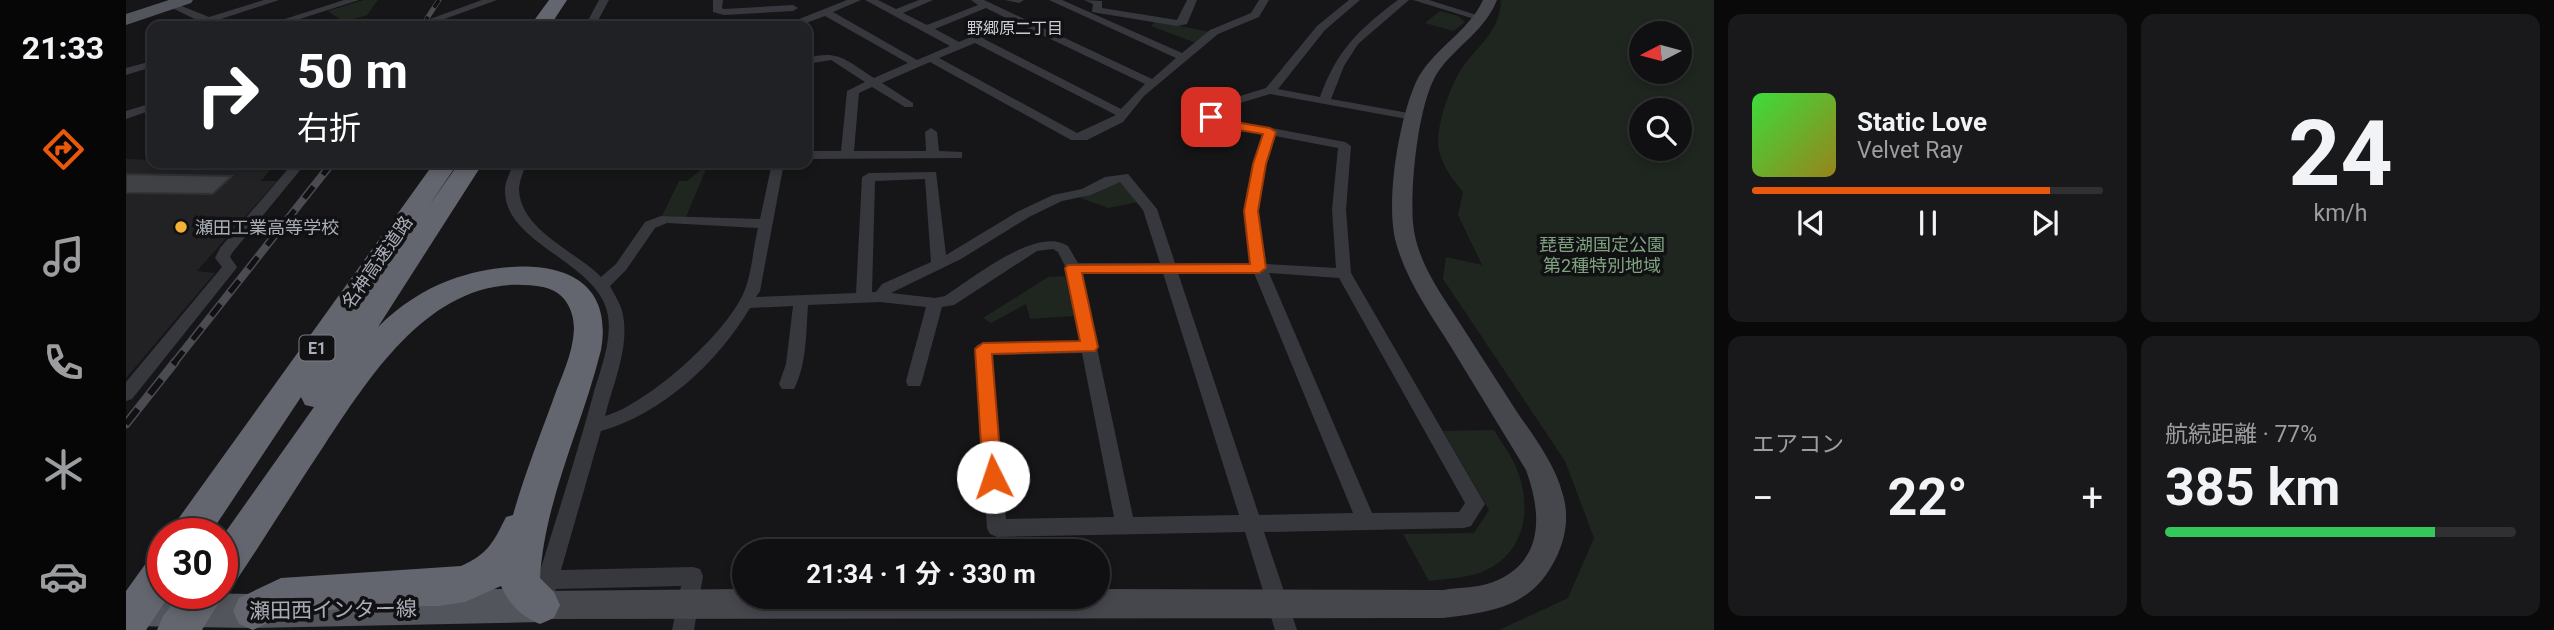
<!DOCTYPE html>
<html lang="ja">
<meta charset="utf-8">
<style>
:root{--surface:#101012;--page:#19191b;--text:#f1f3f6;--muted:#9c9d9f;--line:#303032;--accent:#ea580c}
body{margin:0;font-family:Roboto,"Noto Sans JP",sans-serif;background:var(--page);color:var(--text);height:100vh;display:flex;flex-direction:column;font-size:26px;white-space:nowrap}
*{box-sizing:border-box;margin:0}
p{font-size:23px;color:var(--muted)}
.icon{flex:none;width:38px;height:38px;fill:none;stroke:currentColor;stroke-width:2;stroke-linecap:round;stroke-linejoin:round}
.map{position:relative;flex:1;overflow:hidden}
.sheet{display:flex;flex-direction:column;gap:14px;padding:14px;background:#09090a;width:840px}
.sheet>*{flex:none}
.guide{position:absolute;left:21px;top:21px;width:665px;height:147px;border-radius:14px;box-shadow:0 4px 10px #0003,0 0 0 2px var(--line);background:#202124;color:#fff;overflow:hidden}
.needle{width:46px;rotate:264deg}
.fabs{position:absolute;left:1503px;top:21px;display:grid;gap:14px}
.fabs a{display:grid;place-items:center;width:63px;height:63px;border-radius:50%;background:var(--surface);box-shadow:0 4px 10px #0003,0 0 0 2px var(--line);font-size:35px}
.speed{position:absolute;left:21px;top:518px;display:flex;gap:14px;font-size:35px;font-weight:700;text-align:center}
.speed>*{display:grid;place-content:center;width:91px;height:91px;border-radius:50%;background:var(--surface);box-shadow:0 4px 10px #0003,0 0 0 2px var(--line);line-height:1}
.speed .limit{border:10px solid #d22;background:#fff;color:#111}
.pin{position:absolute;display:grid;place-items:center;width:60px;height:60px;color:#fff;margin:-30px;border-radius:14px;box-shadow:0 4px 10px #0006}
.me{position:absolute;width:77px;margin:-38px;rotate:356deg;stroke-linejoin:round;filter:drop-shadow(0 0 5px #0008)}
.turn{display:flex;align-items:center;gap:24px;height:147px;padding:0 35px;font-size:32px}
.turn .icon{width:91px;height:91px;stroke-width:2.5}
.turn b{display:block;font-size:49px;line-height:60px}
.big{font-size:52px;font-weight:700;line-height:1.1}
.sheet .tile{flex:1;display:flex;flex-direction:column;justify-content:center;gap:10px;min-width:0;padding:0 24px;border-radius:14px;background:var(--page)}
.sheet .dial{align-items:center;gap:0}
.dial b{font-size:91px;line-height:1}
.song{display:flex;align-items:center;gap:21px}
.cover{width:84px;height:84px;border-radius:10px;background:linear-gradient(135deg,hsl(120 70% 55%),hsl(50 70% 35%))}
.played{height:7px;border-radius:4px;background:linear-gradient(90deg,var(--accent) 85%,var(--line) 85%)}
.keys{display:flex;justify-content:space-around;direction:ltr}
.heat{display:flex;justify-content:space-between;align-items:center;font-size:38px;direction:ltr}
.charge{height:10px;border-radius:5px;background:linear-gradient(90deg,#34c759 77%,var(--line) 0)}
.sheet .tiles{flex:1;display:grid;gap:14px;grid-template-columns:repeat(2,1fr)}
.trip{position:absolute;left:606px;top:539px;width:378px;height:70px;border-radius:35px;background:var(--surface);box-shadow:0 4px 10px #0003,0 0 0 2px var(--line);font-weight:700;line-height:70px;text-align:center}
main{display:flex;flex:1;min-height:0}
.menu{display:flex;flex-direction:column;width:126px;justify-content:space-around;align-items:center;background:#060607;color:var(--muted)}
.menu .icon{width:49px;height:49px}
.menu .active{color:var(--accent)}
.menu b{font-size:32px;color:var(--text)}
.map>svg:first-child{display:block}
.built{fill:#222225}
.green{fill:#1e261f;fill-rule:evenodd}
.building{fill:#404145;stroke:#303034;stroke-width:2}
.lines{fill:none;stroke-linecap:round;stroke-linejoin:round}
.street{fill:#37383d;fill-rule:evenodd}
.secondary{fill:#45474d;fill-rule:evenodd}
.primary{fill:#53555c;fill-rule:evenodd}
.highway{fill:#63666e;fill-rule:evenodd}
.rail-far2-casing{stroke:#4a4c52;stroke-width:5}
.rail-far1-casing{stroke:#4a4c52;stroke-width:8}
.rail-casing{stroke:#4a4c52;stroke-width:9}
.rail-far2{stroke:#111113;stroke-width:3.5;stroke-dasharray:11;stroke-linecap:butt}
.rail-far1{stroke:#111113;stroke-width:5;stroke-dasharray:15;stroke-linecap:butt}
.rail{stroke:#111113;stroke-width:6;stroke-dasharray:19;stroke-linecap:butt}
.route{fill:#ea580c;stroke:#983908;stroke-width:2}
.poi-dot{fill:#f2b134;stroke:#111113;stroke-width:2.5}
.labels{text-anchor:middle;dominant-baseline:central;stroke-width:7;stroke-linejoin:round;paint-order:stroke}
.far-neighbourhood-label{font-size:16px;fill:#c9ccd4;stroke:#111113}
.shield{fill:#111113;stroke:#7b7e86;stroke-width:2}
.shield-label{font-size:16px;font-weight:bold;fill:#a8adb8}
.poi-label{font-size:18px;fill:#a8adb8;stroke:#111113;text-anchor:start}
.park-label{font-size:18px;fill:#7fa381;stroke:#111113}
.street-label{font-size:18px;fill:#a8adb8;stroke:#111113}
.near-street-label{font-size:21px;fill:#a8adb8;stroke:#111113}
</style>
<main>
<nav class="menu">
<b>21:33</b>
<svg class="icon active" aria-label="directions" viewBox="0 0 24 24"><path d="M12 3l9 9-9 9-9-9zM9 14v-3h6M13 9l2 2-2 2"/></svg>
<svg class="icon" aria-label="music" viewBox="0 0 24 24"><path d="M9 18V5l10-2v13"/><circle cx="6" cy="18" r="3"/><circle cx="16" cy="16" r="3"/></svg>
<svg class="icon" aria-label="phone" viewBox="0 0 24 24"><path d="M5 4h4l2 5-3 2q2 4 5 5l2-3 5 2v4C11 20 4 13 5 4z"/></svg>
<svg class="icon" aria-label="climate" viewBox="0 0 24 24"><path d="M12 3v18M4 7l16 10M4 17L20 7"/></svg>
<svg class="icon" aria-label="car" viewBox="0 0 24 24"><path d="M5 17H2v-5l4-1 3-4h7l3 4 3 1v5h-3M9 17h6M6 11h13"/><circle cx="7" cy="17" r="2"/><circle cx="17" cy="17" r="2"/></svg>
</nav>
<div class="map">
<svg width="1588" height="630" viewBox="0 0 1588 630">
<rect width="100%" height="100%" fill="#161618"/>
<polygon class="built" points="0,159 26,160 26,163 149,164 135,181 151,181 71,271 89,273 0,378"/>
<g class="green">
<polygon points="238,0 252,0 241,15 218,22 202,11"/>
<path d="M1375,0H1588V630H1373L1442,598L1468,538L1439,461L1317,279L1320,257L1356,265L1332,215L1337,192C1326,179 1317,167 1313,150C1308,133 1323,89 1333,73C1348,47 1374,35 1375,0ZM1554,33V72H1516V33ZM1516,110H1554V149H1516Z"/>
<polygon points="1314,11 1332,16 1339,22 1327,31 1299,23"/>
<polygon points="1030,21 1084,32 1070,43 1025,26"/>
<polygon points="582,164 560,217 536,216 553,181 561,181"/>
<polygon points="993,181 1012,202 982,208 954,198"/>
<polygon points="939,276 948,316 904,319 900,304 865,323 857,318 922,277"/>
<path d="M1368,430C1375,442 1385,455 1390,467C1407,507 1400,554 1356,572C1339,578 1321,579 1303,581L1277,534L1348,533L1363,510L1317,431Z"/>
</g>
<polygon class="building" points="0,174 106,176 87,194 0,193"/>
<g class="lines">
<g class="street">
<polygon points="138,0 153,0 89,21 94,26 83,26 40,5 48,3 83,17"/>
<polygon points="218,0 233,0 152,26 137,26"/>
<polygon points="356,0 371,0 299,26 285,26"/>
<polygon points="473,0 483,0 469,26 459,26"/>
<polygon points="587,0 597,0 596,8 598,9 667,5 672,8 667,11 598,15 587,12"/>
<path d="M721,0H735L707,12L791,60L824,46L739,0H752L770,9L793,0H807L777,13L801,25L852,5L845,0H858L1026,79L1050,58L923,0H936L1056,53L1084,30L1125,13L1133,0H1143L1133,17L1092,34L1018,96L997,122L961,140H945L804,62L756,83L787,103V107H779L746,87L733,93L728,151H800L799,132L805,128L811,132L813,151L836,152V158L681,159V151H715L721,91L739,82L705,60L681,64V58C713,49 721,61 748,78L782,63L699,16L672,26H631L636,23H663ZM860,8L884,20L833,42L809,29ZM893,24L1019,84L995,109L858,39ZM849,43L990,115L951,133L813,58Z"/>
<polygon points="879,0 898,0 893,3"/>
<polygon points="958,0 976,1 976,8 1051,20 1061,0 1071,0 1061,24 1051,26 966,12 967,4"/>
<path d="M1223,0H1234L1199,30L1152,89L1194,97C1211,50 1233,29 1272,0H1283L1232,44L1218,66L1205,99L1288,114L1292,115V121L1144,94L1114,103L1092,118L1219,142L1225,146L1220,210L1225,273L1359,504L1345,526L1338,528L1138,532L1171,630H1149L1119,532L871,537L864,534L861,528L849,349L851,345L857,343L954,341L940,268L932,252L927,249L911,251L828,305L816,307L796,381L794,386H782L780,381L800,307L754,302L682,305C680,332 681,364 668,389H656L653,384L660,364L667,306L624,308C592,362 536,414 475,431L435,570L567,567L574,569L577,576L568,630H546L555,586L430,589L422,610L415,613L408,610L404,603C425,535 447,468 466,399C473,372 488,340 481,311C468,260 376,243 379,188C380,180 385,170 388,163H400C398,171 393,181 393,190C395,231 450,251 475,277L490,264L519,222L535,216L634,219L646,163H658L634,291L630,297L730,293L736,177L743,173L810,172L820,255L893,211L927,195L956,189L979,177L1002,174L1031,209L1049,263H1125L1118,211L1127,164L1137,134L1084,124L1078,120L1084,111L1098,101L1140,88L1191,26ZM1149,136L1212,148L1206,210L1210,268L1140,264L1132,211L1139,164ZM799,179L805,262L756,284L750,292H746L749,181ZM994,182L1017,210L1034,263H952L942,246C911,225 846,279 819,296L809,298L765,293L835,259L903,217L936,201L965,195ZM541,223L632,228C627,248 626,273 618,292C601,333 522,404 479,416C487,384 505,344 496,311C494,303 488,294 484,286L500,270L529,228ZM955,273H1037L1113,515L1007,517ZM1052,273H1128L1227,513L1133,515ZM1143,273L1213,278L1339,503L1333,512L1246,513ZM956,353L988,517L880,519L866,355Z"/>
<polygon points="1287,0 1303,0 1360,18 1355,21"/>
<polygon points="26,61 26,67 0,75 0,68"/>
<polygon points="26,103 26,110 0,119 0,111"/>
<polygon points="167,163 180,163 106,253 104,257 111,267 109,270 6,399 0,401 0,382 96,267 89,258 94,248"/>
</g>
<path class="secondary" d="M1357,0H1371C1359,30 1333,44 1314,69C1292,97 1284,187 1287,223C1290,257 1310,287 1328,314C1349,347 1370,379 1391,412C1409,438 1429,464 1437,495C1443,515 1440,537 1431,556C1407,607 1367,612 1317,618L414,619L403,615L399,605L403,595L414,591L618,589V597H971V589L1317,590C1334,587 1356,588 1372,580C1419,558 1415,511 1400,470C1375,429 1350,388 1325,347C1304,313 1279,279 1269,239C1260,198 1273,120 1290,82C1306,49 1342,33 1357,0Z"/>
<g class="primary">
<polygon points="43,0 67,0 65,3 0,25 0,14"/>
<polygon points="414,588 427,593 432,605 427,617 414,622 127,628 0,626 0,592 127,594"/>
</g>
<g class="highway">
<polygon points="423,0 441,0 424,26 404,26"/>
<path d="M308,163H332L302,207L333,163H357L252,327C273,306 297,290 324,280C387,257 492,254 475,350C456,427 419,498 414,578L428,592L434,605L428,618L414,624C396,617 383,604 375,586L339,602L313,606H248L160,614L127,630L113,624L107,611L113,598L155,578L335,566C362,554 367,543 380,517L387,515C398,476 413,438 427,400C435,377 447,354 448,329C448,309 438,291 417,287C312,268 248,370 199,444C169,489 140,536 110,581L96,587V537L188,407L179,405L175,397L84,534H44L50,522Z"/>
<polygon points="37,554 37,593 45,593 20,630 0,630 0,591 23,559"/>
<polygon points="96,587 99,593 76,630 31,630 37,616 55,593 96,593"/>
</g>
<defs>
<polyline id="rail-far2" points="296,26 313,0"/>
<polyline id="rail-far1" points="48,363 206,163"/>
<polyline id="rail" points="0,424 49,362"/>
</defs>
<use href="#rail-far2" class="rail-far2-casing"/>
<use href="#rail-far1" class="rail-far1-casing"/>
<use href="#rail" class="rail-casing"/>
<use href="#rail-far2" class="rail-far2"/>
<use href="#rail-far1" class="rail-far1"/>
<use href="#rail" class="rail"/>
</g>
<polygon class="route" points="1085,113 1092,119 1144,128 1150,132 1140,164 1132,211 1140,268 1133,273 956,273 972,347 969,351 866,354 876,477 874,483 867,485 860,483 857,477 849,349 857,343 954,341 939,268 942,265 1124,264 1118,211 1127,164 1137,134 1083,125 1079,117"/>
<circle class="poi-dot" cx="55" cy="227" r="7"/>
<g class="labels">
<g class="far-neighbourhood-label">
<text x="889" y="28">野郷原二丁目</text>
</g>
<rect class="shield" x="173.5" y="335.5" width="35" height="25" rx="5"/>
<g class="shield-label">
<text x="191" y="348">E1</text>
</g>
<g class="poi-label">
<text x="69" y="227">瀬田工業高等学校</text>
</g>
<g class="park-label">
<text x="1476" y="244">琵琶湖国定公園<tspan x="1476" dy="21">第2種特別地域</tspan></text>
</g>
<g class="street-label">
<text transform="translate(251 262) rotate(-55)">名神高速道路</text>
</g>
<g class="near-street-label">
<text transform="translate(207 610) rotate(-1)">瀬田西インター線</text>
</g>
</g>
</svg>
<div class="fabs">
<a><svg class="needle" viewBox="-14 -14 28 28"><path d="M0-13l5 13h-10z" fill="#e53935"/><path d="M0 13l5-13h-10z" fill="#9c9d9f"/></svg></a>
<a><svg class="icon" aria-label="search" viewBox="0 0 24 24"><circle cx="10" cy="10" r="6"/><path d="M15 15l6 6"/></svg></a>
</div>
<div class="speed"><div class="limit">30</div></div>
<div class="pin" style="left:1085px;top:117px;background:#d93025"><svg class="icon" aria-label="arrive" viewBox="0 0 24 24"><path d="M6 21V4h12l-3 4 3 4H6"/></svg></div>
<svg class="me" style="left:867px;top:477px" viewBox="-20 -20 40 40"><circle r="19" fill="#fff"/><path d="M0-13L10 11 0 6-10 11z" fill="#ea580c"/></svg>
<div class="trip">21:34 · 1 分 · 330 m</div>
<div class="guide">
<div class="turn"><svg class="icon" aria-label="right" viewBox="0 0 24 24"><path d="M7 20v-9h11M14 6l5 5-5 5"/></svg><div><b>50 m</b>右折</div></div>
</div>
</div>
<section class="sheet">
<div class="tiles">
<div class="tile">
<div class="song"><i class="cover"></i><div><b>Static Love</b><p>Velvet Ray</p></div></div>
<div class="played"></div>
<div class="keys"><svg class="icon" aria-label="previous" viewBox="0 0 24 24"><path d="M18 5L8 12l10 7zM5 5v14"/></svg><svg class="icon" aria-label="pause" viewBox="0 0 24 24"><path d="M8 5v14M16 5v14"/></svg><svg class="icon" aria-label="next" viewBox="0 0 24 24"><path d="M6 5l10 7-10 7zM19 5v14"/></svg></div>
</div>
<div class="tile dial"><b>24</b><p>km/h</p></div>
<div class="tile"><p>エアコン</p>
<div class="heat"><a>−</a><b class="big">22°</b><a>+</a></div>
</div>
<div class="tile"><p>航続距離 · 77%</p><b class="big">385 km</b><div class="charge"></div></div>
</div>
</section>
</main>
